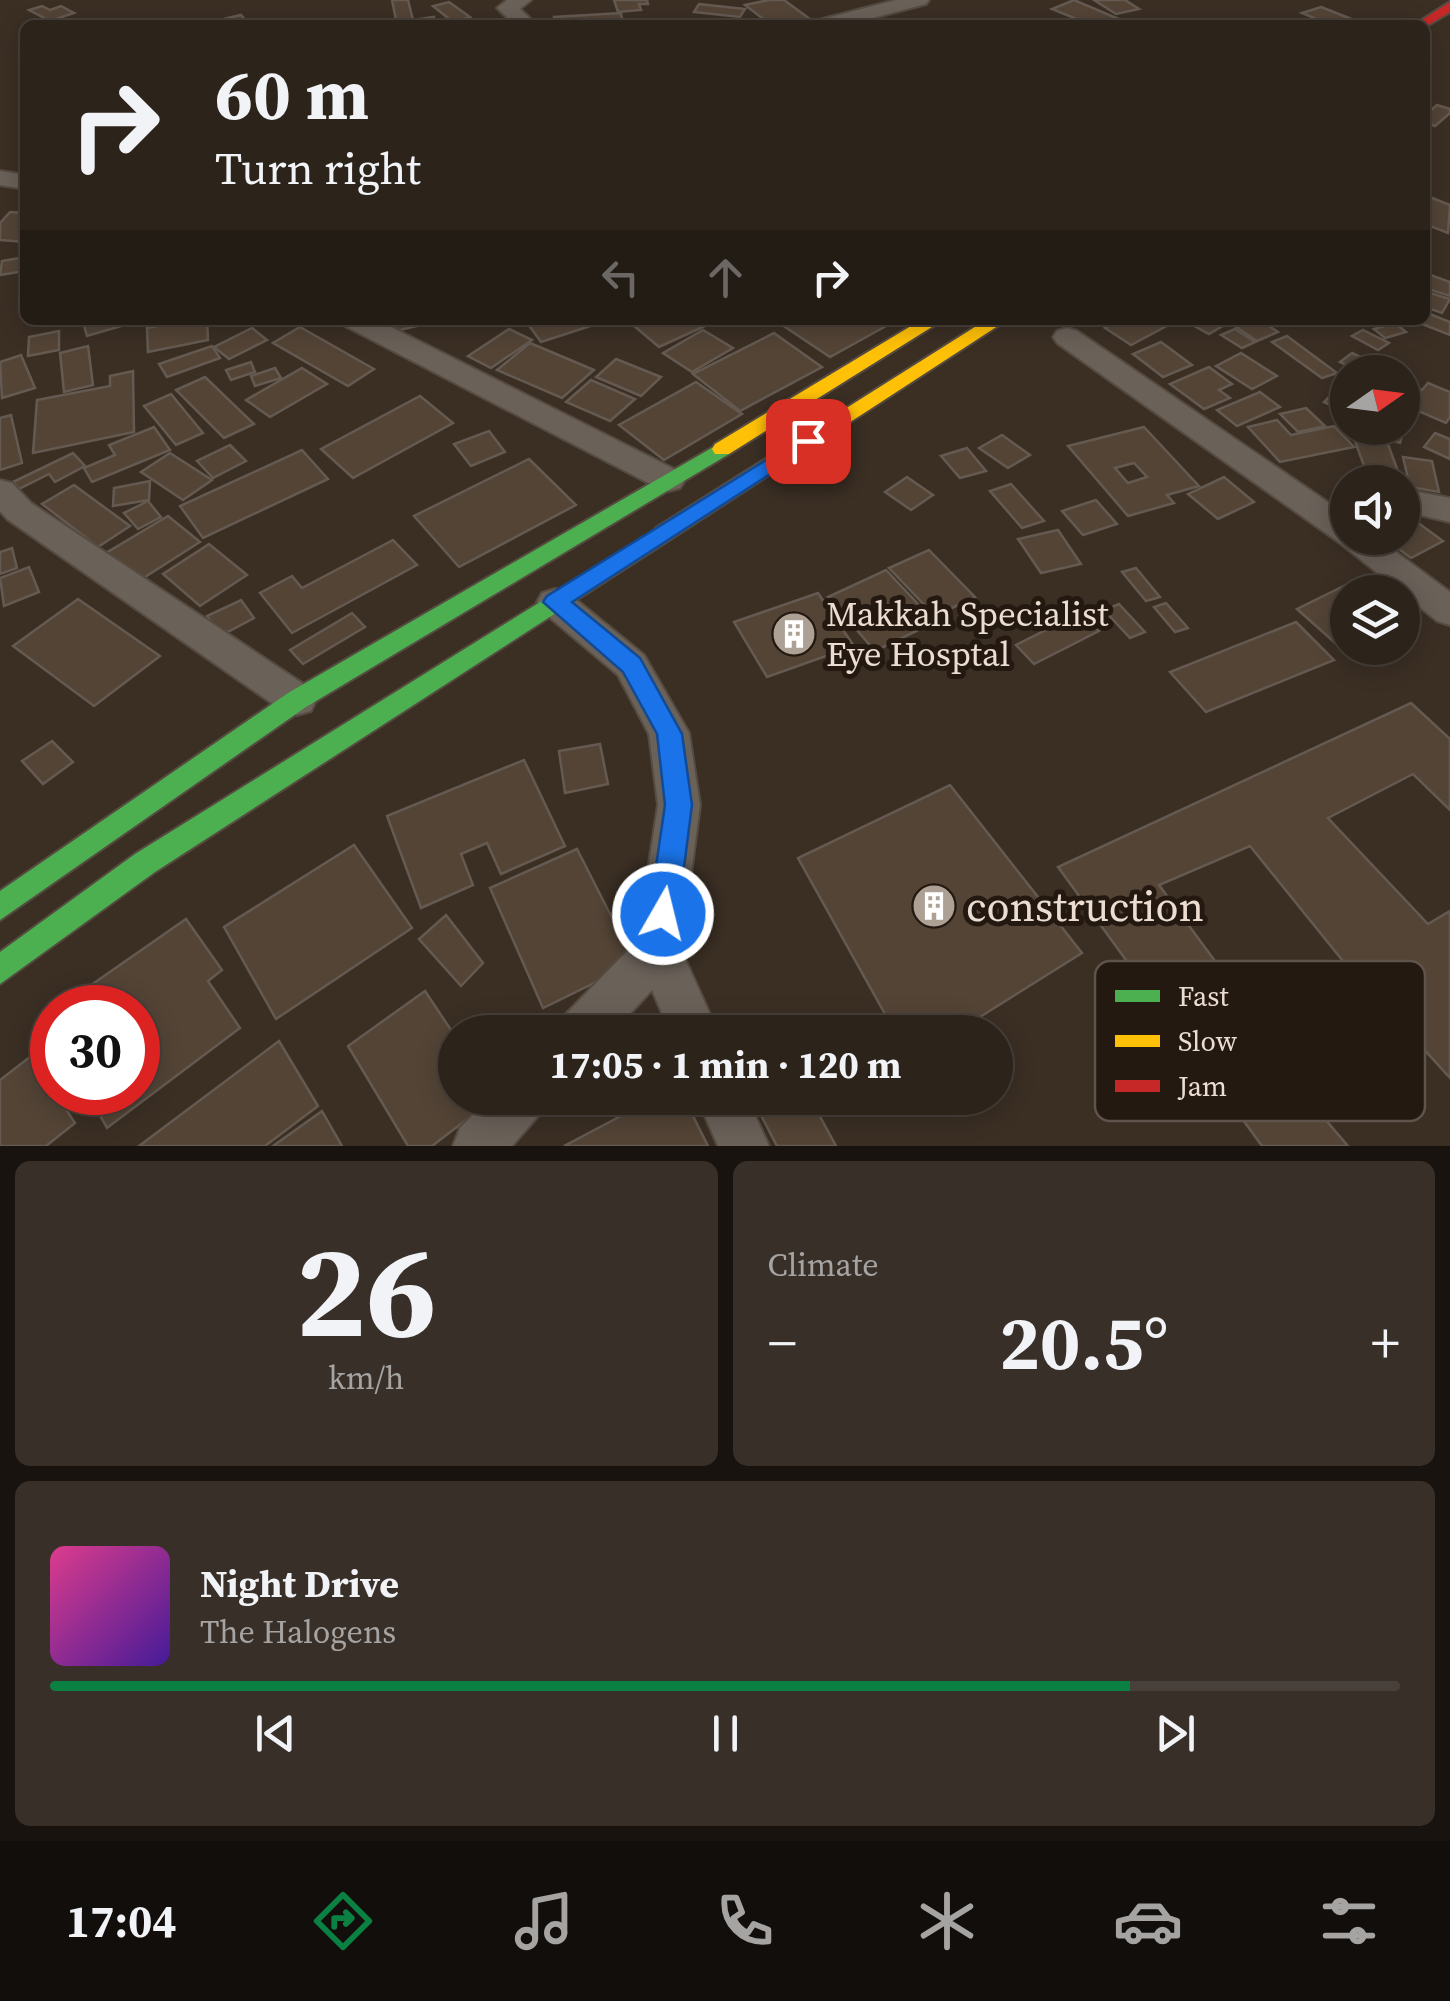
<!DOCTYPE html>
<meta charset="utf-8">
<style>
:root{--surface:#2c231b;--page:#382f28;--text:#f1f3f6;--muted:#a6a4a3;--line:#48403a;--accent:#0b8043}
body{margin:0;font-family:"Source Serif 4",serif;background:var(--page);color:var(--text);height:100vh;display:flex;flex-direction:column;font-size:38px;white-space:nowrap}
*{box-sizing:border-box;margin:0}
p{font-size:32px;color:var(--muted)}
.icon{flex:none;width:55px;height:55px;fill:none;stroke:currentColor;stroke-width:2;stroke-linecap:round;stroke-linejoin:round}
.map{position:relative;height:1146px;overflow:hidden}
.panel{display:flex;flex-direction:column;gap:15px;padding:15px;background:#18130f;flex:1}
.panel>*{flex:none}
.guide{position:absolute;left:20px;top:20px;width:1410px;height:305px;border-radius:15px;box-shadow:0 5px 25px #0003,0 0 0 2px var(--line);background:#2c231b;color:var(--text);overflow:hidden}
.needle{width:65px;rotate:76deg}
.tools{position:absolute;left:1330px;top:355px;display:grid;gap:20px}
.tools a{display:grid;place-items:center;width:90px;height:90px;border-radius:50%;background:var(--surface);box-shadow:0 5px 25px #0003,0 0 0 2px var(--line);font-size:50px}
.speed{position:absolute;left:30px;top:985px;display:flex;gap:20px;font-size:50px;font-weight:700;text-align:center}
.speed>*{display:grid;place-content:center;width:130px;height:130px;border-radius:50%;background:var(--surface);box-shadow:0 5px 25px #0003,0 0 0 2px var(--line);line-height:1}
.speed .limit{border:15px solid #d22;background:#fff;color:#111}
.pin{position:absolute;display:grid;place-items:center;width:85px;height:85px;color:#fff;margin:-42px;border-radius:20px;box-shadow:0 5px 15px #0006}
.me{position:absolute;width:110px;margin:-55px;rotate:8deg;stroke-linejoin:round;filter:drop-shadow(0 0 8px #0008)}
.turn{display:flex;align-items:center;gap:35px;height:210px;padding:0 30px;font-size:45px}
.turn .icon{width:130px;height:130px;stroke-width:2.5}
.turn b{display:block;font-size:70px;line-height:85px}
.lanes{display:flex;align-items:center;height:95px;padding:0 30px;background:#0003;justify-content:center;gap:50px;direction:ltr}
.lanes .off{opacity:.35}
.big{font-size:75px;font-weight:700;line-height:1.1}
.panel .card{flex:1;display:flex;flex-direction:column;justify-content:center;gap:15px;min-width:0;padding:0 35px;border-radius:15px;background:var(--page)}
.panel .dial{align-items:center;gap:0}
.dial b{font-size:130px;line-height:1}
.song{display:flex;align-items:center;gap:30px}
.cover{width:120px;height:120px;border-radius:15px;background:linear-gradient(135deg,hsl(330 70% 55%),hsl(260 70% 35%))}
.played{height:10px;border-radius:5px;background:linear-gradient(90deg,var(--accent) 80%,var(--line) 80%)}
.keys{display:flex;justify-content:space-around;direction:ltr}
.heat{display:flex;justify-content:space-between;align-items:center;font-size:55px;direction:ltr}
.panel .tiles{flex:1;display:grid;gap:15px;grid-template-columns:1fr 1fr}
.card:last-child{grid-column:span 2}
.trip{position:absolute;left:438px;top:1015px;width:575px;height:100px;border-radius:50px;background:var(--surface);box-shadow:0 5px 25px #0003,0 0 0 2px var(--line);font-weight:700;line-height:100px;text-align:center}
.tab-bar{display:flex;height:160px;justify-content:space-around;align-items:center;background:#120e0b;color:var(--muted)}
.tab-bar .icon{width:70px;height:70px}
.tab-bar .selected{color:var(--accent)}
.tab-bar b{font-size:45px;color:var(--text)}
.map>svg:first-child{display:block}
.building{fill:#534436;stroke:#645a51;stroke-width:2.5;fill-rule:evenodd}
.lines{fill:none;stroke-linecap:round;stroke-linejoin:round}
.street-casing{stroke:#554b41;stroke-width:4}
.fast-casing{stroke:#554b41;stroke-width:4}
.slow-casing{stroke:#554b41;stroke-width:4}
.jam-casing{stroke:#554b41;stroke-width:4}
.street{fill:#6a6159;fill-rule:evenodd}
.fast{fill:#4caf50;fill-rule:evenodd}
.slow{fill:#ffc107;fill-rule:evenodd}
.jam{fill:#c62828;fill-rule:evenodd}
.route{fill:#1a73e8;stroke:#114b97;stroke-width:2.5}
.labels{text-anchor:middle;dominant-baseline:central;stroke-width:10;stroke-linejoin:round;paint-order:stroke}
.poi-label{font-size:35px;fill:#ebddd1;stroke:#231911;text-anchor:start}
.near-poi-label{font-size:42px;fill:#ebddd1;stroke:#231911;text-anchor:start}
.key{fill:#231911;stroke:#5f544b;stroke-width:2.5}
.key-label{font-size:28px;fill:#ebddd1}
</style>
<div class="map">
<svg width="1450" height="1146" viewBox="0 0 1450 1146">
<rect width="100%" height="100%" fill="#3b2f24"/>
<g class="building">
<polygon points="392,0 408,0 413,20 434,17 435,23 397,25"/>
<polygon points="614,0 647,0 648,4 639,4 641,10 618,12"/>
<polygon points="769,0 784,0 814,22 771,25 745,5"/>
<polygon points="1074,0 1119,19 1091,25 1052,9"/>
<polygon points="1094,0 1125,0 1139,9 1116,14"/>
<polygon points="449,2 470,17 453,22 433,6"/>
<polygon points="699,4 745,9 740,17 694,12"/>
<polygon points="42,6 50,10 61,6 74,13 50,21 29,10"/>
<polygon points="1321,7 1354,20 1330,25 1302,13"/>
<polygon points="621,13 623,25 555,25 554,17"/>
<polygon points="241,15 248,23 198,25"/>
<polygon points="1437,105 1450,109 1450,113 1435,126 1425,123 1425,115"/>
<polygon points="1425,195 1450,205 1448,233 1425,224"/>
<polygon points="10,212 25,213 25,242 0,240 0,223"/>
<polygon points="25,257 25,271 0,275 2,261"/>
<polygon points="1425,273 1450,282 1450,296 1425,288"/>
<polygon points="1430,293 1450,299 1442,313 1425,307"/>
<polygon points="1425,312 1450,322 1450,335 1412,320 1425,320"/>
<polygon points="92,320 123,320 125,325 87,336 83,322"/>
<polygon points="189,320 207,320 208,340 148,352 147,328"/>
<polygon points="383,320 416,320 421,325 396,331"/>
<polygon points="525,320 609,320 541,342"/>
<polygon points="627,320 718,320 659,347"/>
<polygon points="799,320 897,320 830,357 785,327"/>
<polygon points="1121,320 1175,320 1176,321 1131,345 1105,328"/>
<polygon points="1183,320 1218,320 1226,324 1209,334"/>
<polygon points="1260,320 1278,332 1257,341 1229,322"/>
<polygon points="1395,323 1406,332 1385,338 1374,329"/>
<polygon points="300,327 374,369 348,386 273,343"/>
<polygon points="252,328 267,340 229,359 214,347"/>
<polygon points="509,329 532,340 491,368 468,356"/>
<polygon points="1235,329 1255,342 1242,348 1221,335"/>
<polygon points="703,330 733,348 692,372 663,353"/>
<polygon points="1363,330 1389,343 1378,350 1352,336"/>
<polygon points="59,331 59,350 28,356 29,337"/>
<polygon points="774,333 822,367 740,411 693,374"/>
<polygon points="1287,336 1337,373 1322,378 1272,342"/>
<polygon points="1161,342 1192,365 1163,377 1133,354"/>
<polygon points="530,343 594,370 562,398 497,370"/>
<polygon points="88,346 93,385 64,392 60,353"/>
<polygon points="212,346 220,358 167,377 159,364"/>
<polygon points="1241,353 1277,376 1252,389 1216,366"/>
<polygon points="1352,353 1377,365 1361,372 1340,362"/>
<polygon points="21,355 35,388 2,398 0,362"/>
<polygon points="616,359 661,377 641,396 596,377"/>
<polygon points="251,362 255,372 231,380 226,370"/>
<polygon points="1209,367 1232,384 1219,390 1230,398 1204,409 1170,384"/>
<polygon points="275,368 281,378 255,386 251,376"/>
<polygon points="302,368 327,384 270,417 246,400"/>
<polygon points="133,371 134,432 33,453 37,400 110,386 110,376"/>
<polygon points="205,377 254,424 224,438 176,390"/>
<polygon points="591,380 635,399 610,421 566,402"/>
<polygon points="696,382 742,414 664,460 619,425"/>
<polygon points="1402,382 1422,390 1428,383 1450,392 1450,417 1446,423 1402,404"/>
<polygon points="1341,385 1348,388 1348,413 1324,402"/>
<polygon points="1260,392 1280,407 1237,426 1217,410"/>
<polygon points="171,394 203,433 176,445 144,406"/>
<polygon points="420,396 453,423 353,478 321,449"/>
<polygon points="1306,408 1325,426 1298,432 1280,414"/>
<polygon points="11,415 22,463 0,470 0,418"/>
<polygon points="1277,420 1291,435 1334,426 1354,447 1280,462 1248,427"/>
<polygon points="154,427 170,450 92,482 84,468 115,455 109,445"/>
<path d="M1144,427L1199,486L1167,495L1174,503L1128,516L1068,446ZM1134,463L1147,477L1128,483L1115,468Z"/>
<polygon points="1397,428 1404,430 1400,443 1357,429"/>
<polygon points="489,431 505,452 471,466 454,444"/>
<polygon points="1435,433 1450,439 1450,459 1424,447"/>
<polygon points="1002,435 1030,455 1008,468 979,448"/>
<polygon points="1353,436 1386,439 1402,482 1370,482"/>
<polygon points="230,445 246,461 213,478 197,461"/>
<polygon points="967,448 986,471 960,478 941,456"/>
<polygon points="302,450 328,479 203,538 180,506"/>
<polygon points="73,453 85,466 55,482 49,474 19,489 13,482"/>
<polygon points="170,453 212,480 183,500 141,472"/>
<polygon points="1403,457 1432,461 1439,492 1410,487"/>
<polygon points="529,459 576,505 459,567 414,516"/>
<polygon points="907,477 933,495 911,510 885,492"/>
<polygon points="1224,477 1254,502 1218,519 1188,494"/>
<polygon points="150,481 149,500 113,506 114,488"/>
<polygon points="1011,484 1044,521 1022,528 990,491"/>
<polygon points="74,485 130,526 98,547 42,504"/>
<polygon points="1096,500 1117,524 1083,535 1062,511"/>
<polygon points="148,501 161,517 138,529 124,513"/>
<polygon points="1402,511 1443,541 1411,558 1384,538 1402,538"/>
<polygon points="168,516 200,542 134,584 101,556"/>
<polygon points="1058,530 1081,564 1041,573 1018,539"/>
<polygon points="393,540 417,565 292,633 260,593 292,576 302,588"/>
<polygon points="209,544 247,575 200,606 163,574"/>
<polygon points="12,548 17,568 0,574 0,552"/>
<polygon points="929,550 975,597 935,616 889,568"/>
<polygon points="29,567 39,592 4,606 0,578"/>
<polygon points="1136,568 1160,597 1146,601 1122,572"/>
<polygon points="886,570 935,622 875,651 828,597"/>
<polygon points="1366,575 1387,592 1348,592 1348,647 1343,650 1297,609"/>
<polygon points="818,593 854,646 767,677 734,622"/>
<polygon points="78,599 160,656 94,706 13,646"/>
<polygon points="241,600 254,618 220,636 207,616"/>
<polygon points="1166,603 1188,628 1175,632 1154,607"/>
<polygon points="1119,604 1145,632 1130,638 1104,610"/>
<polygon points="352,613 365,627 303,664 290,650"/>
<polygon points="1080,613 1099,631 1034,664 1016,645"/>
<polygon points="1296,622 1334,660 1206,712 1170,672"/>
<path d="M1411,703L1450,739V810L1413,774L1328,818L1428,924L1450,911V1078L1419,1044L1319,1112L1348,1146H1262L1058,867ZM1250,846L1347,966L1251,1010L1159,885Z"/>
<polygon points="52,741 73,762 43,784 22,761"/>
<polygon points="600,744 608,784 565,793 559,751"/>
<polygon points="524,760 565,846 501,874 487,843 461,854 473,885 421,908 387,816"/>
<polygon points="950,785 1082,953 956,1032 895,1032 798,858"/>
<polygon points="354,845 412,928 276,1019 224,927"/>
<polygon points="577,849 635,963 543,1008 490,888"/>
<polygon points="446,915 483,963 461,986 419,939"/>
<polygon points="186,919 222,970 208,981 240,1028 107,1128 87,1092 138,1092 138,1008 58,1008"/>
<polygon points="425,991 455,1036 455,1098 495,1098 432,1146 408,1146 348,1046"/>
<polygon points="279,1041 318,1106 265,1146 139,1146"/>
<polygon points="31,1056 75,1123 46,1146 0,1146 0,1080"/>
<polygon points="655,1098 684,1098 708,1146 564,1146"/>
<polygon points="752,1098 810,1098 836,1146 777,1146"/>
<polygon points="322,1111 342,1146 273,1146"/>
</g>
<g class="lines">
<defs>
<g id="street">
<polygon points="507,0 531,0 520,9 537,25 515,25 497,8"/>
<polygon points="896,0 929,0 926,4 846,25 812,25 815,21"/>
<polygon points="0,171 25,175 25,189 0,185"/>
<polygon points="341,320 377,320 680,472 685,480 680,488 669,491 658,488 345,326"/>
<polygon points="1067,328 1077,331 1348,516 1348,538 1377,538 1450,592 1450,625 1437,621 1340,543 1057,343 1053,337 1057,331"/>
<polygon points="0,480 12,483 31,503 311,689 316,700 311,711 297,715 283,711 7,519 0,511"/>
<polygon points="1402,489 1450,498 1450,522 1402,511"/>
<polygon points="555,589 568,593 644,655 689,733 700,805 681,950 718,1032 670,1032 652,990 613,1032 558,1032 565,1015 637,941 658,805 649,734 618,675 542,611 537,602 542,593"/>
<polygon points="489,1098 547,1098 539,1115 512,1146 453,1146 460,1128"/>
<polygon points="697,1098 747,1098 769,1146 718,1146"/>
</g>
<g id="fast">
<polygon points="722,442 729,444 732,449 729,454 306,707 0,920 0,891 288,693"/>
<polygon points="664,525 672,528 675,533 672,538 155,872 0,984 0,952 135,854"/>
</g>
<g id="slow">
<polygon points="921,320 943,320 729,454 715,454 712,449 715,444"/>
<polygon points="986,320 1007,320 672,538 656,538 653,533 656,528"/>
</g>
<polygon id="jam" points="1450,2 1450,12 1425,27 1414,25"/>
</defs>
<use href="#street" class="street-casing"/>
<use href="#fast" class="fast-casing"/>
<use href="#slow" class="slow-casing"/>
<use href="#jam" class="jam-casing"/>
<use href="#street" class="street"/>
<use href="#fast" class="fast"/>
<use href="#slow" class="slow"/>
<use href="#jam" class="jam"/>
</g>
<polygon class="route" points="808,434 815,436 815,445 572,602 640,658 682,734 692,805 678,914 673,924 663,928 653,924 649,914 665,805 657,734 623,672 543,602 547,596"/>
<defs>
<symbol id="building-disc" viewBox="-11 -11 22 22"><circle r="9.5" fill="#ada094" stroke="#231911"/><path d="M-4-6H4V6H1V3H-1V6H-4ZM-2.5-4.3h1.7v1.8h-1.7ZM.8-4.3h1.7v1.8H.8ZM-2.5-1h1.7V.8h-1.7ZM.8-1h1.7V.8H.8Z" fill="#fff"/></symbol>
</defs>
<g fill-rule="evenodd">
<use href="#building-disc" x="769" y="609" width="50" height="50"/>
<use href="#building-disc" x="909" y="881" width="50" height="50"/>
</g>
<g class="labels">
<g class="poi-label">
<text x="826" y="614">Makkah Specialist<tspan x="826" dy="40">Eye Hosptal</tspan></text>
</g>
<g class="near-poi-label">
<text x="966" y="906">construction</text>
</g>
</g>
<rect x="1095" y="961" width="330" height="160" rx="15" class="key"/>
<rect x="1115" y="990" width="45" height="12" fill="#4caf50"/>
<rect x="1115" y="1035" width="45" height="12" fill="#ffc107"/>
<rect x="1115" y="1080" width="45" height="12" fill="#c62828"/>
<g class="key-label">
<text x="1178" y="1006">Fast</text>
<text x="1178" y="1051">Slow</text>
<text x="1178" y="1096">Jam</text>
</g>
</svg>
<div class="tools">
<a><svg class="needle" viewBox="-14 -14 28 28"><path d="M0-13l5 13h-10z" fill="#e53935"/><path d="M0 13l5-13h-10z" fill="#a6a4a3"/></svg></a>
<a><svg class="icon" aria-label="sound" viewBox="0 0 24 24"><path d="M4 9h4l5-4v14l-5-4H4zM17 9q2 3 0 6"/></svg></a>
<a><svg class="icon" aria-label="layers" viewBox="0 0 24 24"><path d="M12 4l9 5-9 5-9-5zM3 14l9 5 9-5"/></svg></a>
</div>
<div class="speed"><div class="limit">30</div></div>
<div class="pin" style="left:808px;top:441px;background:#d93025"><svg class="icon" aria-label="arrive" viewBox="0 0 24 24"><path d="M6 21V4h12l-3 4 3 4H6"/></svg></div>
<svg class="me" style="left:663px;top:914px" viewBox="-20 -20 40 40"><circle r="17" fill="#1a73e8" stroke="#fff" stroke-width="3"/><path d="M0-11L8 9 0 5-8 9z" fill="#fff"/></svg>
<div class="trip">17:05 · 1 min · 120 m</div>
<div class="guide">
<div class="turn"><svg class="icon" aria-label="right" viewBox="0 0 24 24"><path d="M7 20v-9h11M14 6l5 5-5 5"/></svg><div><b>60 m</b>Turn right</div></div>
<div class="lanes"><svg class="icon off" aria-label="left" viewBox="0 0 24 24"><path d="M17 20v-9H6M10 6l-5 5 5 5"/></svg><svg class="icon off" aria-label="ahead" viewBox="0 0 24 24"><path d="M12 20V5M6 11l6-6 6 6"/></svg><svg class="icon" aria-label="right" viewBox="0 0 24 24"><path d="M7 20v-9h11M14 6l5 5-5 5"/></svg></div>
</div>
</div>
<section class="panel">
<div class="tiles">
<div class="card dial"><b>26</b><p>km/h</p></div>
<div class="card"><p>Climate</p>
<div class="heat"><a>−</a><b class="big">20.5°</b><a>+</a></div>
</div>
<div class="card">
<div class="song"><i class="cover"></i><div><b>Night Drive</b><p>The Halogens</p></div></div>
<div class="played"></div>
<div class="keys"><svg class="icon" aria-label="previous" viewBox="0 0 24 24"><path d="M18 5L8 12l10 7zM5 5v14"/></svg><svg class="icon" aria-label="pause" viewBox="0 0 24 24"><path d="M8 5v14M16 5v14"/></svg><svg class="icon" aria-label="next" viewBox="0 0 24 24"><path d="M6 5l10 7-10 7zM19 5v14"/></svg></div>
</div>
</div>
</section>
<nav class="tab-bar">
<b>17:04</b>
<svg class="icon selected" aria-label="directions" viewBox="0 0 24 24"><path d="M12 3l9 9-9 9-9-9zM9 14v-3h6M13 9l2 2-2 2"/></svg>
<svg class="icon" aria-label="music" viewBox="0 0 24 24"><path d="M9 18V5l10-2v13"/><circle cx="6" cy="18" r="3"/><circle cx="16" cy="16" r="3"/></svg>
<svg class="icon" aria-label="phone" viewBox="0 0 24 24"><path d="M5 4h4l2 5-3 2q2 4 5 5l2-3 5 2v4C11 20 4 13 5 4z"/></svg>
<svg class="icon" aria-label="climate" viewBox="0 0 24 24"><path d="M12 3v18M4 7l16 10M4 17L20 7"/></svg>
<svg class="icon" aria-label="car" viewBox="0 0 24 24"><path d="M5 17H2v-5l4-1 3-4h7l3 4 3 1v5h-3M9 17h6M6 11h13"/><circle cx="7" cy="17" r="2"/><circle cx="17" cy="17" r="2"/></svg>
<svg class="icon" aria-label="filters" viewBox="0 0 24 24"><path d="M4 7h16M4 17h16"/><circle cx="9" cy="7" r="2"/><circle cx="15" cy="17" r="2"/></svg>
</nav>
